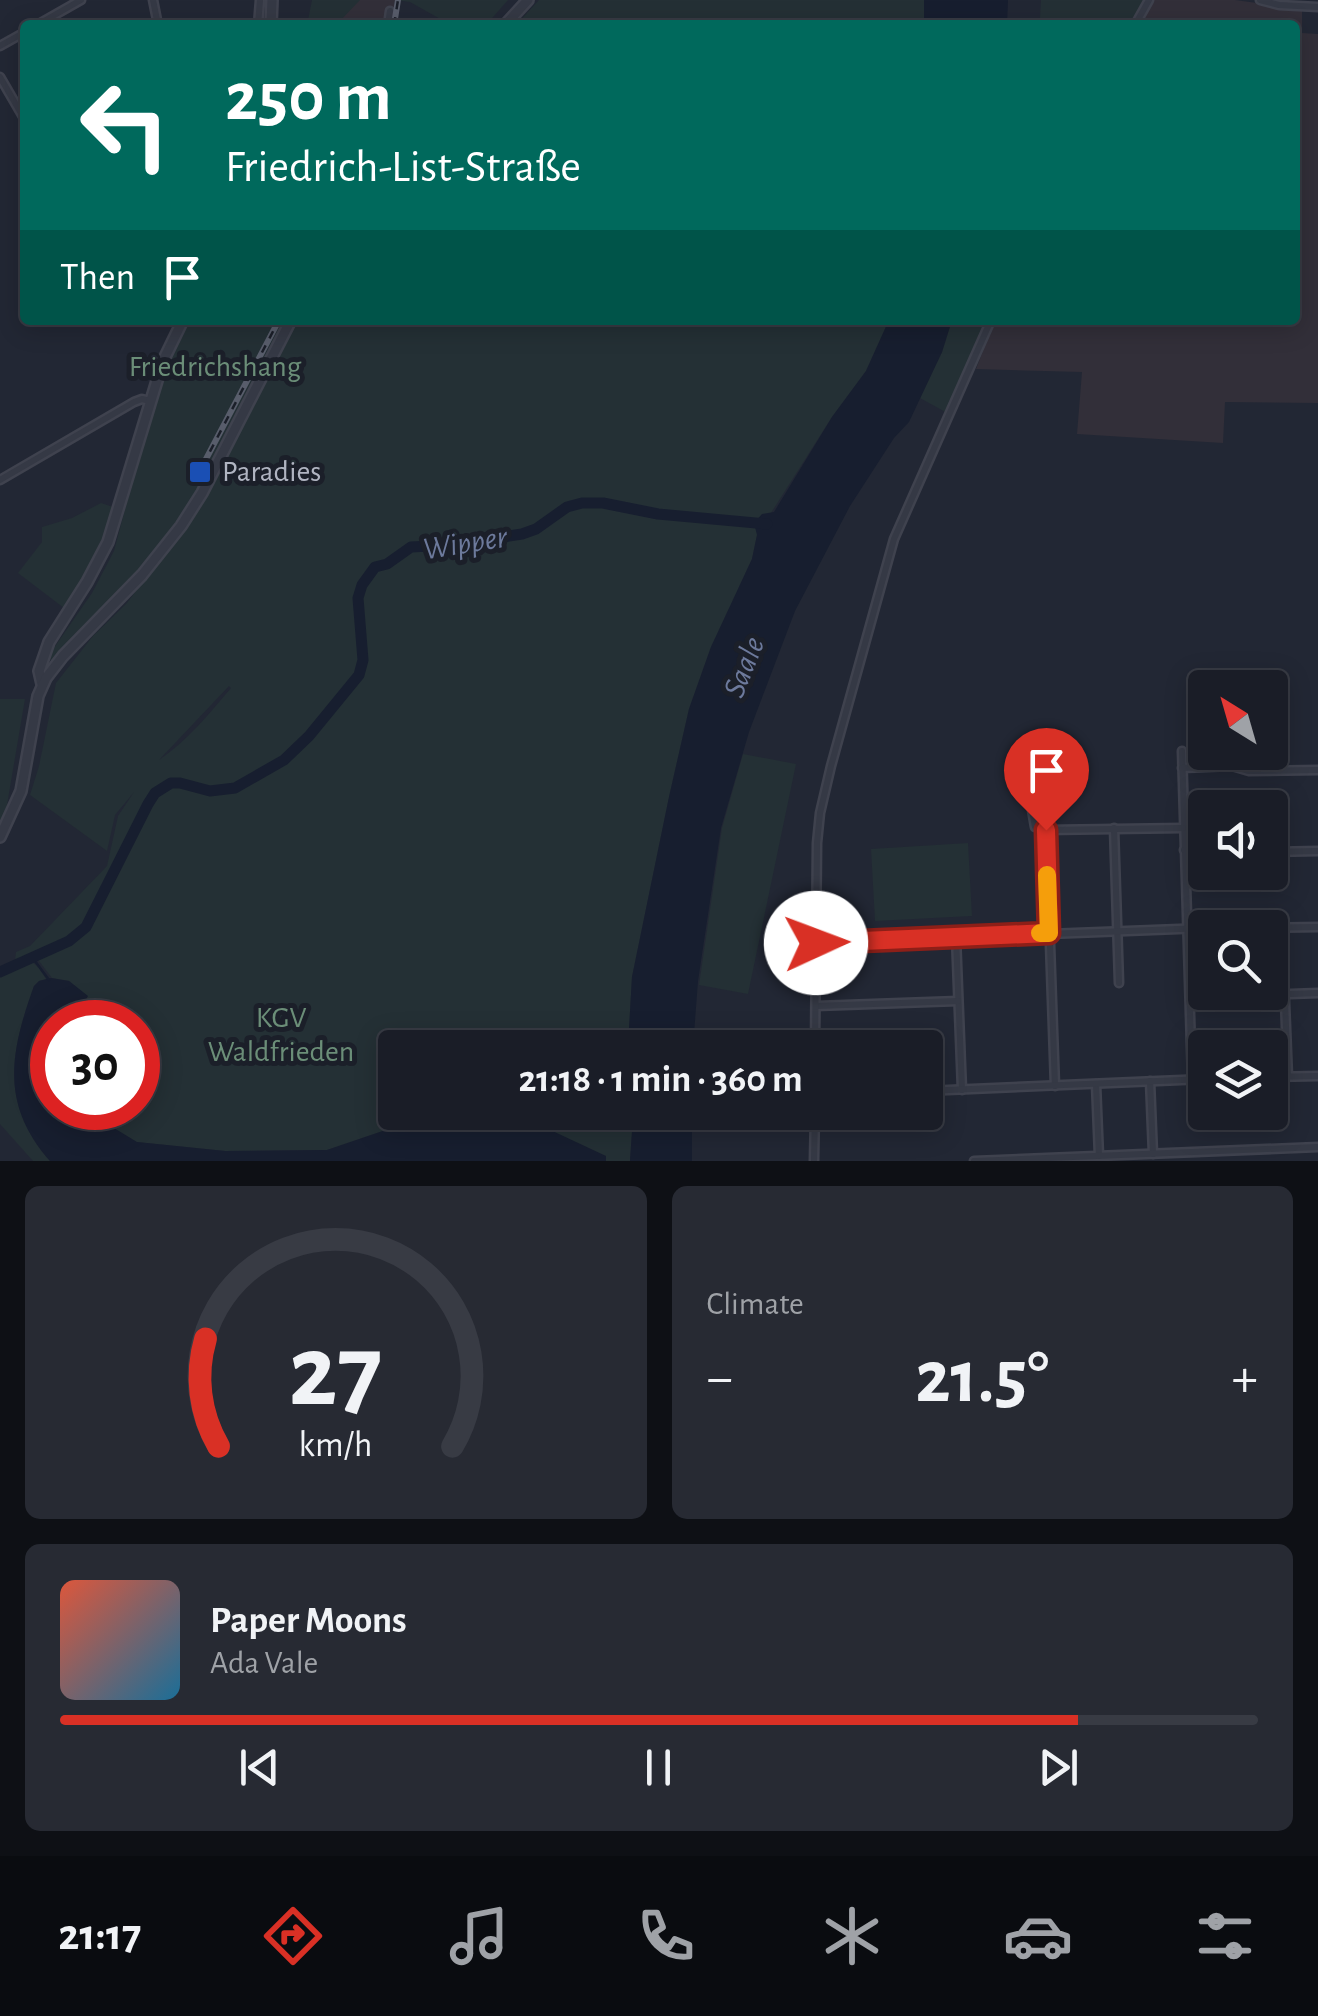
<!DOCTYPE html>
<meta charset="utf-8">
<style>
:root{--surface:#1a1d27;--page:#272a33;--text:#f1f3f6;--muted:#9fa2a7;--line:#383b44;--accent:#d93025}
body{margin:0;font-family:"Alegreya Sans",sans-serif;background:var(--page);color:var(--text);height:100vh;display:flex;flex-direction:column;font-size:38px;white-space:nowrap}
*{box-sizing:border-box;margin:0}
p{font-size:32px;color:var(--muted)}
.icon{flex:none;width:55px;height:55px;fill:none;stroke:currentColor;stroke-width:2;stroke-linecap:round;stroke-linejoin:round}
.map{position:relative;height:1161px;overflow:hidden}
.sheet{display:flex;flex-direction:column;gap:25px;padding:25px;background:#0e1015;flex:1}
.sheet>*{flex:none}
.hud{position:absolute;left:20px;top:20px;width:1280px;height:305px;border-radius:10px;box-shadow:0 5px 25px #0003,0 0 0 2px var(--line);background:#00695c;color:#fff;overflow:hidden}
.needle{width:65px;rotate:323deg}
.tools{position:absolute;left:1188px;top:670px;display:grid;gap:20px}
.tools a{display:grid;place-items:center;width:100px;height:100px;border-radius:10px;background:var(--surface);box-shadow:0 5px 25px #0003,0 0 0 2px var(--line);font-size:50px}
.speed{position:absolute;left:30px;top:1000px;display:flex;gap:20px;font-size:50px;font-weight:700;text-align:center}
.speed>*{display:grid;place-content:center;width:130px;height:130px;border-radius:50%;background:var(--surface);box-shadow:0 5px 25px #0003,0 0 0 2px var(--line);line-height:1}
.speed .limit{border:15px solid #d22;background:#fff;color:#111}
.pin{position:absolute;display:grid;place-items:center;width:85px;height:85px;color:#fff;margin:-102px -42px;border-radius:50% 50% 50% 0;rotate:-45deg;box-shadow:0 0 10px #0007}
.pin .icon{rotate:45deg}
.me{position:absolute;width:110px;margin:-55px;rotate:88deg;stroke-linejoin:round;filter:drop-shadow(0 0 8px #0008)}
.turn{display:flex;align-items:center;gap:35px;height:210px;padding:0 40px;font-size:45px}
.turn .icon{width:130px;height:130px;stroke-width:2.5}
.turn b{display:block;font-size:70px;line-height:85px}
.then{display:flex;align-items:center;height:95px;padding:0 40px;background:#0003;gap:20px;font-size:38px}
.big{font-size:75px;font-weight:600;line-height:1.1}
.sheet .tile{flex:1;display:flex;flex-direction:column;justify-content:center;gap:15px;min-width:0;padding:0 35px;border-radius:15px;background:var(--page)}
.sheet .dial{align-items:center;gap:0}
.dial svg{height:260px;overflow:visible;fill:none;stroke:var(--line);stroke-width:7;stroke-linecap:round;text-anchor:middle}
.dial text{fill:var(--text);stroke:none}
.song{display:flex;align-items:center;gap:30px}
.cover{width:120px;height:120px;border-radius:15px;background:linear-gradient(135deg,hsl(10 70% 55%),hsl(200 70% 35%))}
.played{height:10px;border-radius:5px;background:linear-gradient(90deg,var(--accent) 85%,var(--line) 85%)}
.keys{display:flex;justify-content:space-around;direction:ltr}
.heat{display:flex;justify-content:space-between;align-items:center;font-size:55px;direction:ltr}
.sheet .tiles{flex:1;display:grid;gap:25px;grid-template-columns:1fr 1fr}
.tile:last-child{grid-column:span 2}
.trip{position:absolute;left:378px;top:1030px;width:565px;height:100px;border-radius:10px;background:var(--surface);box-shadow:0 5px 25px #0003,0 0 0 2px var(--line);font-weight:600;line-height:100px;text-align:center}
.menu{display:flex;height:160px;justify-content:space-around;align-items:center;background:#0a0c10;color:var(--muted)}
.menu .icon{width:70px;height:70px}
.menu .current{color:var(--accent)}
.menu b{font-size:45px;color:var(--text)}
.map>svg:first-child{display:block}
.medical{fill:#322f39}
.green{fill:#243035;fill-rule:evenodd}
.water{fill:#171e2f}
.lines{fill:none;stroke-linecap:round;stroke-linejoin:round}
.stream{stroke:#171e2f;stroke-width:2.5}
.river{stroke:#171e2f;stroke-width:11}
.minor-casing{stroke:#3f424e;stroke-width:11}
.tertiary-casing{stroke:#3f424e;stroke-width:14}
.minor{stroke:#353945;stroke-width:6}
.tertiary{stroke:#353945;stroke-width:9}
.rail-casing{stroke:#585d6b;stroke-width:6}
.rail{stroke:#1b1f29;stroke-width:2.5;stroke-dasharray:8;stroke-linecap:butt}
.route-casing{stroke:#8d1f18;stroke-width:25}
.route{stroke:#d93025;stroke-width:18}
.slow{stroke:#f59e0b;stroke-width:18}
.transit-dot{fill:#1a4fb4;stroke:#1b1f29;stroke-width:4}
.labels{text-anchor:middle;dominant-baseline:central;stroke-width:10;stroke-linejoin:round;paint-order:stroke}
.park-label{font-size:30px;fill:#6b8e78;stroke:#1b1f29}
.poi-label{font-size:30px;fill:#b0b4c1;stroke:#1b1f29;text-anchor:start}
.water-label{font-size:32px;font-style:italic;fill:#6d7a9c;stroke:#1b1f29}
</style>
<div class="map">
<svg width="1318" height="1161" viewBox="0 0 1318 1161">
<rect width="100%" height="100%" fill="#222734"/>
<g class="medical">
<polygon points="336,0 395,0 392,25 332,25"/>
<polygon points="1152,0 1235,0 1302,9 1302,33 1318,34 1318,403 1225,402 1223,443 1077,434 1082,372 976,369 995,320 1295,320 1295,25 1139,25"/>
</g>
<g class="green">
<polygon points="312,0 360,0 340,21 339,25 307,25"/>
<polygon points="395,0 508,0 486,25 451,25 410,2"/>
<polygon points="539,0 924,0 924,25 516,25"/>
<polygon points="1041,0 1146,0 1131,25 1007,25 1007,19 1040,18"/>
<polygon points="189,320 288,320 199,490 175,526 145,563 51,661 49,655 92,593 114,551 152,407 168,364"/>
<path d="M296,320H889L866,371L832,417L757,535L752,559L711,647L689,709L669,797L632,977L628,1047L395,1048V1112L630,1113L632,1132L630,1161H606V1156L434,1116L424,1117L327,1150L225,1151L136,1142L81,1108H138V1022H73L87,996L69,981L52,978L39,961L31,957L15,961L16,952L30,946L107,866L118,816L134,792L115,815L107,851L30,795L39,766L56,683L93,636L127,603L202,501ZM229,686L231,688C209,714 187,741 159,760Z"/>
<polygon points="952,320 986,320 973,359 949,414 920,398 942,352"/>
<polygon points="101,503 113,507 100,556 64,608 18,573 42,542 42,527 72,518"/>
<polygon points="0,699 25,699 6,811 0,822"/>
<polygon points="743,754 796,764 748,994 699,985 722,828"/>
<polygon points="968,843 972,916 875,921 871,849"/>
<path d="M31,961L39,968L46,979L39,981L34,986C10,1053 0,1104 50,1161H33L0,1124V971L9,964Z"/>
</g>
<g class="water">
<polygon points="924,0 1008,0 1007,25 924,25"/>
<polygon points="889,320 952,320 942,352 909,422 894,438 850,506 795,611 749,732 721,828 698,981 693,1047 628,1047 632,977 669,797 689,709 711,647 752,559 757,535 754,523 762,514 774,512 832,417 866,371"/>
<path d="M51,978L69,981L88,996L73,1022H52V1108H81L137,1142L225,1151L327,1150L424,1117L451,1113L544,1127L606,1156V1161H50C0,1104 10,1053 34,986L39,981Z"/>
<polygon points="630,1113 692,1113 692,1161 630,1161 632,1132"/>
</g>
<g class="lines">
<polyline class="stream" points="32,957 49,980"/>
<polyline class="river" points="0,972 69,941 86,927 148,804 155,793 171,783 180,783 210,791 235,788 284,760 309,736 359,675 363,660 358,598 362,585 375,567 387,564 411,547 450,545 522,534 536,529 567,507 582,503 603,503 658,514 767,524"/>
<defs>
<g id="minor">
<polyline points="153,0 158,25"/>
<polyline points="1260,0 1279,5 1318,7"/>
<polyline points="37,25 81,0"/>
<polyline points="258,25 260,0"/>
<polyline points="388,25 390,11"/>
<polyline points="1135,25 1149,0"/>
<polyline points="0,46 25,32"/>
<polyline points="0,77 25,120"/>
<polyline points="0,480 134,402 142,399 150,401"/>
<polyline points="1182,751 1192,1080"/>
<polyline points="1182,768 1232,766 1249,771 1318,770"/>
<polyline points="1032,810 1035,827 1046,830 1055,1086"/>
<polyline points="1114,828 1119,983"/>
<polyline points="1046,830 1183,828"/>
<polyline points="1184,850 1205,850"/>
<polyline points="1270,852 1318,851"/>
<polyline points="1282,927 1288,1077"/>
<polyline points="1262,928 1318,927"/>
<polyline points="956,937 962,1090"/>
<polyline points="816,943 1205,928"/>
<polyline points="1235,996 1318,993"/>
<polyline points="816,1006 958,1001"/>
<polyline points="815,1048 817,843 820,813 831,766 894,539 991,320"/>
<polyline points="1270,1077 1318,1076"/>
<polyline points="1150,1081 1153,1154"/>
<polyline points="1096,1084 1099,1156"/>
<polyline points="925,1091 1205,1079"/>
<polyline points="814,1161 815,1112"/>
<polyline points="974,1161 1318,1147"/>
</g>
<g id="tertiary">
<polyline points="271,25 272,0"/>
<polyline points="505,25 528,0"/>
<polyline points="42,684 39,671 49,642 87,582 108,542 163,361 183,320"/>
<polyline points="0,837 21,791 38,696 46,678 63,656 142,575 181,526 202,493 291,320"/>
</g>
</defs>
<use href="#minor" class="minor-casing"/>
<use href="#tertiary" class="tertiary-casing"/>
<use href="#minor" class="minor"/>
<use href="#tertiary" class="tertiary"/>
<defs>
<g id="rail">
<polyline points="394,25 398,0"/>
<polyline points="195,480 279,320"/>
</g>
</defs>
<use href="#rail" class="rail-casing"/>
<use href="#rail" class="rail"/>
</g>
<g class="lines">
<defs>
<polyline id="route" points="816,943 1049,933 1046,830"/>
</defs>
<use href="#route" class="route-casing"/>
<use href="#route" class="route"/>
<polyline class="slow" points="1040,933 1049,933 1047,875"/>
</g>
<rect class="transit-dot" x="188" y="460" width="24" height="24" rx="5"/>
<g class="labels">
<g class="park-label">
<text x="215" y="367">Friedrichshang</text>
<text x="281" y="1018">KGV<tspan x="281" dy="34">Waldfrieden</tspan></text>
</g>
<g class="poi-label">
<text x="222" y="472">Paradies</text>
</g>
<g class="water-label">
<text transform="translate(465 543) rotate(-9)">Wipper</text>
<text transform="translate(744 667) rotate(-68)">Saale</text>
</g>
</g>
</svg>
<div class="tools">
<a><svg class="needle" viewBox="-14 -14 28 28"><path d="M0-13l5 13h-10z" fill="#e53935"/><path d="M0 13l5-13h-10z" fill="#9fa2a7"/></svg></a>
<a><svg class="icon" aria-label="sound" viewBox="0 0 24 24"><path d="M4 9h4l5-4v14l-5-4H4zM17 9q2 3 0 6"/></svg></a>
<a><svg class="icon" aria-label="search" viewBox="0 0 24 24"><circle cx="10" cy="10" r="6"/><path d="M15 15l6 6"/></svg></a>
<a><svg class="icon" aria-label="layers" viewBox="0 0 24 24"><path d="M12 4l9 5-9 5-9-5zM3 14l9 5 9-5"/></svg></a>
</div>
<div class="speed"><div class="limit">30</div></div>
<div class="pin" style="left:1046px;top:830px;background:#d93025"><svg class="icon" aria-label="arrive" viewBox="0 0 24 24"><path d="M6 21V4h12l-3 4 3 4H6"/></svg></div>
<svg class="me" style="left:816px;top:943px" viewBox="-20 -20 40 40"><circle r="19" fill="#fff"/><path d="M0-13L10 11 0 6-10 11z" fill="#d93025"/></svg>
<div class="trip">21:18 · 1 min · 360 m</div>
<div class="hud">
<div class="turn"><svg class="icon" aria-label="left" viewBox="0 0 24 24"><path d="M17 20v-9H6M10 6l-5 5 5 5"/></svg><div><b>250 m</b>Friedrich-List-Straße</div></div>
<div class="then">Then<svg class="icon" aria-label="arrive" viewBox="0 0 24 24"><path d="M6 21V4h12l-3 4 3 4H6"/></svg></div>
</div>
</div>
<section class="sheet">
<div class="tiles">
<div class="tile dial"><svg viewBox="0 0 100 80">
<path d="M14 69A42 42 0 1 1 86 69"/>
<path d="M14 69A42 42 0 0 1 10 36" stroke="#d93025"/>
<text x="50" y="56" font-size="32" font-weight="700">27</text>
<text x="50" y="72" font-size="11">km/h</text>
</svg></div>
<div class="tile"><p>Climate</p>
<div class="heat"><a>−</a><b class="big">21.5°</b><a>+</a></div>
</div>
<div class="tile">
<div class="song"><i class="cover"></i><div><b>Paper Moons</b><p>Ada Vale</p></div></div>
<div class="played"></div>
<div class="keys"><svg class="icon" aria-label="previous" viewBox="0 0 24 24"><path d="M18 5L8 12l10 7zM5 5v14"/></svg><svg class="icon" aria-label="pause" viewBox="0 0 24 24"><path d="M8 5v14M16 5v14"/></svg><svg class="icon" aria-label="next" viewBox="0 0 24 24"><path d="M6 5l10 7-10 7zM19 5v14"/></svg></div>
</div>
</div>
</section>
<nav class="menu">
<b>21:17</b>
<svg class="icon current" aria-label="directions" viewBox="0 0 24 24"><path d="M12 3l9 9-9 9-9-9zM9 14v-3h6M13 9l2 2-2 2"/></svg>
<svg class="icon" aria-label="music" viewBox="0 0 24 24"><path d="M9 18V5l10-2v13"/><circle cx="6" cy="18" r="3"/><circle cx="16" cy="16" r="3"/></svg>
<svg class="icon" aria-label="phone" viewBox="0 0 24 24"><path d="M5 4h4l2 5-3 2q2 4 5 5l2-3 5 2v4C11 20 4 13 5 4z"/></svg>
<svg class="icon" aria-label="climate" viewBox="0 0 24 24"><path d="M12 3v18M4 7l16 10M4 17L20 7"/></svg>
<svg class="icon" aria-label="car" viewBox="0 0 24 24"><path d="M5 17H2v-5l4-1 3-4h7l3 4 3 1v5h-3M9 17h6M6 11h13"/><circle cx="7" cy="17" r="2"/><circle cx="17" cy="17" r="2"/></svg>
<svg class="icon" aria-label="filters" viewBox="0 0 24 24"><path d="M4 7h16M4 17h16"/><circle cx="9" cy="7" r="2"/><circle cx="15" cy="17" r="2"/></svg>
</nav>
